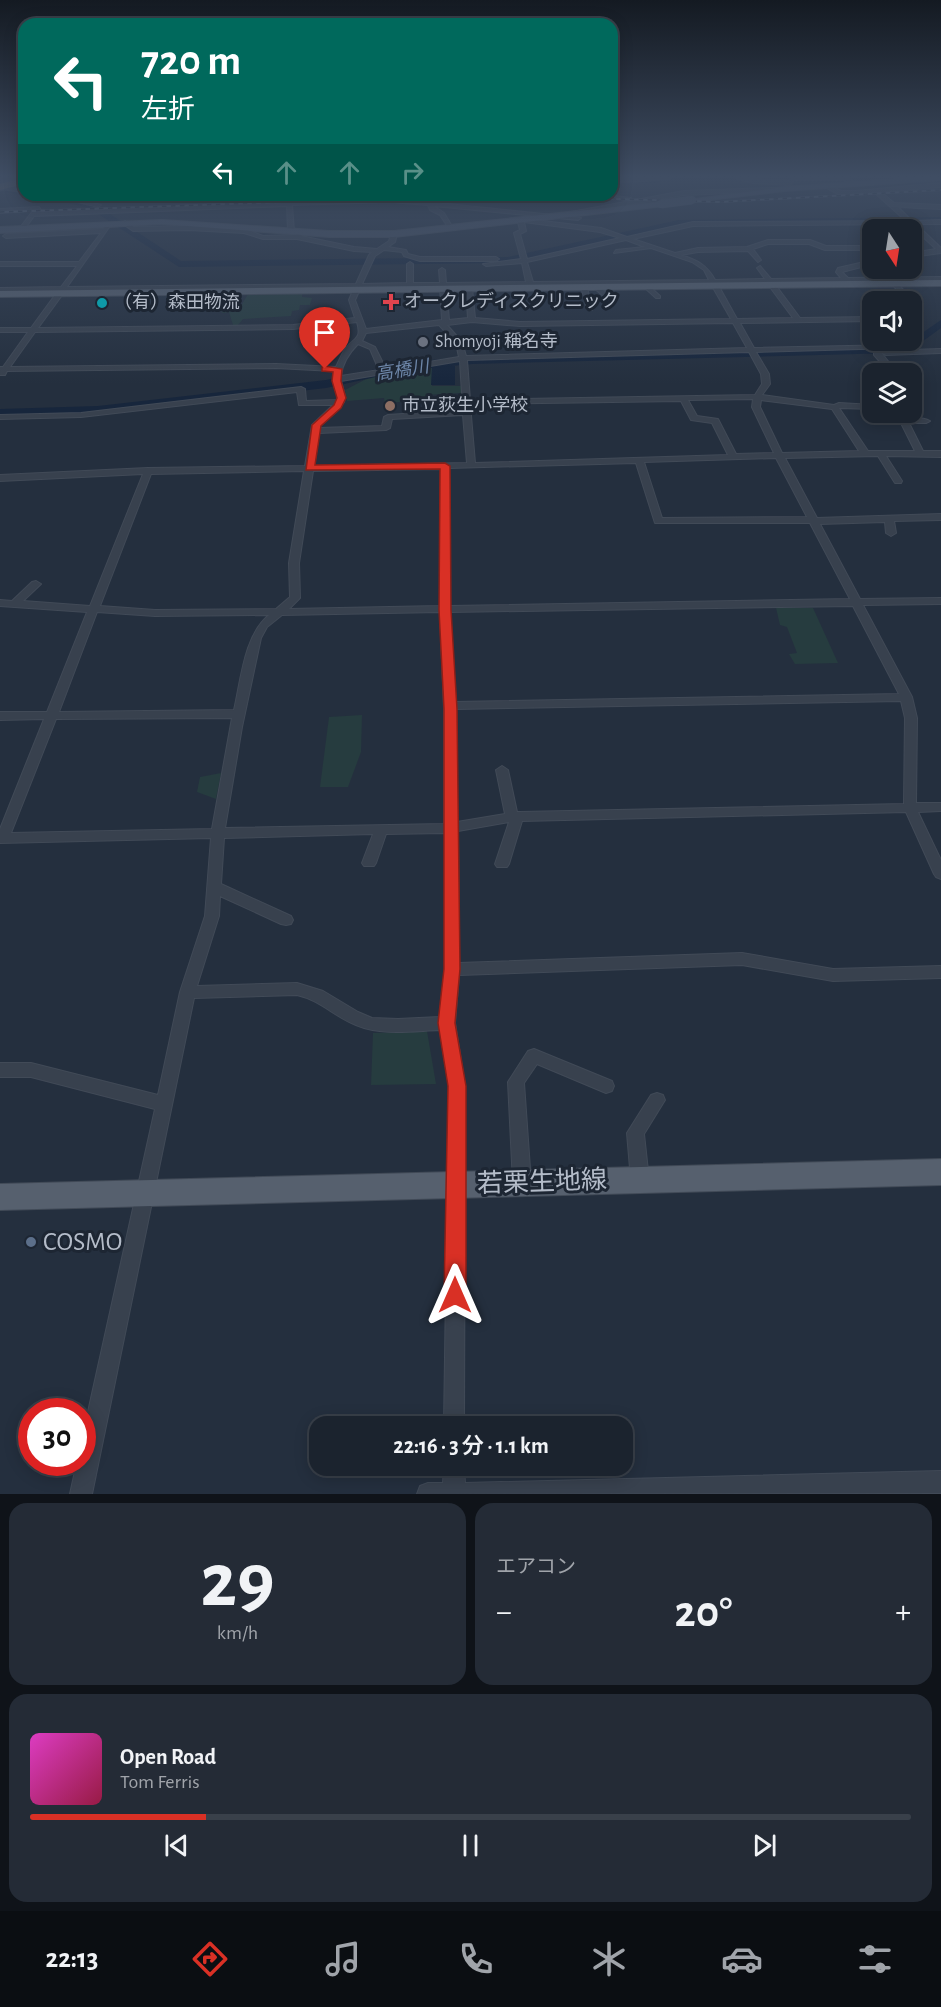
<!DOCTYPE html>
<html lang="ja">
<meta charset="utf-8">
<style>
:root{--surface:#1b232e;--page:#242b36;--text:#f1f3f6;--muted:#a0a4aa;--line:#39404a;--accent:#d93025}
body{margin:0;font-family:"Alegreya Sans","Noto Sans JP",sans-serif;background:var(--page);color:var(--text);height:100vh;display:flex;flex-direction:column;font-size:22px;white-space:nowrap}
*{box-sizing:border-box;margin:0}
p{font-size:20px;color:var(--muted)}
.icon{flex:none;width:33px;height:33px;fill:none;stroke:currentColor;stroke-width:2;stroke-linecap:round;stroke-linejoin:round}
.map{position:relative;height:1494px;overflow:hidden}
.panel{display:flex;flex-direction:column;gap:9px;padding:9px;background:#0f1319;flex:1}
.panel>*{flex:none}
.guide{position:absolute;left:18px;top:18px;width:600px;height:183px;border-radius:18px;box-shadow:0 3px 15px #0003,0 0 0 2px var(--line);background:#00695c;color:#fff;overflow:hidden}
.needle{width:39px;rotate:168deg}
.tools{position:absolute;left:862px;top:219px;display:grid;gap:12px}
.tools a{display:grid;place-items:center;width:60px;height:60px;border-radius:12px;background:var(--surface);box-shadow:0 3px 15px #0003,0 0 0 2px var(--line);font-size:30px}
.speed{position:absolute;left:18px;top:1398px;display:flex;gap:12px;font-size:30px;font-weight:700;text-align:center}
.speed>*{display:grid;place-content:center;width:78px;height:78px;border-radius:50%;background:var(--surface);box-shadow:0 3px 15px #0003,0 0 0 2px var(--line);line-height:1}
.speed .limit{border:9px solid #d22;background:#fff;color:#111}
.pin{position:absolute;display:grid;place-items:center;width:51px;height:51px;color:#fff;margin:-62px -26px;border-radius:50% 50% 50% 0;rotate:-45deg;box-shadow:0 0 6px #0007}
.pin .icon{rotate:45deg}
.me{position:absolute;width:66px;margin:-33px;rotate:0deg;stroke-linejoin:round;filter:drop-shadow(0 0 4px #0008)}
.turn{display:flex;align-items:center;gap:21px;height:126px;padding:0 24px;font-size:27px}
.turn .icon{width:78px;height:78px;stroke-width:2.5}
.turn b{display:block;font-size:42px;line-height:51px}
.lanes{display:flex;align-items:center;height:57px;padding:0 24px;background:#0003;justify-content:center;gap:30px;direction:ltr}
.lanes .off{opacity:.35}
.big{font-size:45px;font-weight:600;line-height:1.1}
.panel .widget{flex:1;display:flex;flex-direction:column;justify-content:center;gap:9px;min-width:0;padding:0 21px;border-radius:18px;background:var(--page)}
.panel .dial{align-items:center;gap:0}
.dial b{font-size:78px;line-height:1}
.song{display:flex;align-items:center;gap:18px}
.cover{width:72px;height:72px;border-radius:9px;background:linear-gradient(135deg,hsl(310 70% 55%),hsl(340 70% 35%))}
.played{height:6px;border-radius:3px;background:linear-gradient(90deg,var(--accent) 20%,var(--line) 20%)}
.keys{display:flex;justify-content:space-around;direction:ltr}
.heat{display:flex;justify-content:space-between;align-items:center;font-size:33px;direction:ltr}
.panel .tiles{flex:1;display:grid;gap:9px;grid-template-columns:1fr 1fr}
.widget:last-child{grid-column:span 2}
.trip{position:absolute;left:309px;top:1416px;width:324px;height:60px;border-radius:18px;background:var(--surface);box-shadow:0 3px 15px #0003,0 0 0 2px var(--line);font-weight:600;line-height:60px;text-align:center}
.menu{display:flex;height:96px;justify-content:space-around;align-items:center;background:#0b0e12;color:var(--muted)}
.menu .icon{width:42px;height:42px}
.menu .active{color:var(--accent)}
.menu b{font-size:27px;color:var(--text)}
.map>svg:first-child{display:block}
.green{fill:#263c3f}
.water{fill:#17263c}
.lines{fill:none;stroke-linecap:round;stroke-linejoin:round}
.stream{stroke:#17263c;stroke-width:1.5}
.river{fill:#17263c;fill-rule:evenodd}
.street-casing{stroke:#414a57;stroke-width:2}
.secondary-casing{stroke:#414a57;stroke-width:2}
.primary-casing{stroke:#414a57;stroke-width:2}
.highway-casing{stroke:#434c59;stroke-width:3}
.street{fill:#38414e;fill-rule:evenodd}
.secondary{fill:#465061;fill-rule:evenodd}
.primary{fill:#56606e;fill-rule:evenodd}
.highway{fill:#746855;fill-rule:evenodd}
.rail-casing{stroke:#5a6575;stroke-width:2}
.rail{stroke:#1d2633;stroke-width:1.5;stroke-dasharray:4.5;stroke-linecap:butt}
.secondary-bridge-casing{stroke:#414a57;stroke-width:9;stroke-linecap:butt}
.secondary-bridge{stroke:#465061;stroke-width:8}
.route{fill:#d93025;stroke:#8d1f18;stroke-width:1.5}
.health-dot{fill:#e0444e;stroke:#1d2633;stroke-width:2}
.culture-dot{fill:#0f9aa8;stroke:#1d2633;stroke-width:2}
.worship-dot{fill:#6b7280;stroke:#1d2633;stroke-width:2}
.education-dot{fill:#8d6e63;stroke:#1d2633;stroke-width:2}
.service-dot{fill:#5c6f8a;stroke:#1d2633;stroke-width:2}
.labels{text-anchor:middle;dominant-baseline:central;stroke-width:6;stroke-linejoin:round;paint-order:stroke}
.far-poi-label{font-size:18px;fill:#b4bcc9;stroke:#1d2633;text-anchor:start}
.far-water-label{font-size:18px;font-style:italic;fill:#6d86a8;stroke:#1d2633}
.near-street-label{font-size:26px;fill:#b4bcc9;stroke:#1d2633}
.near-poi-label{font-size:26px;fill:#b4bcc9;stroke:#1d2633;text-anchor:start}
</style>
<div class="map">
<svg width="941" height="1494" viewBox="0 0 941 1494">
<rect width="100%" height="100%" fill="#242f3e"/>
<g class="green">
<polygon points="302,293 302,297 312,298 310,305 300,305 299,310 292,311 291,316 243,319 238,325 233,325 229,312 223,313 219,309 241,306 248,294"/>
<polygon points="432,366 432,386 462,386 461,393 426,395 428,400 385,403 384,398 347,401 345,390 372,376"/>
<polygon points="776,608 813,608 838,663 795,664 789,654 797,653 787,627 780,625"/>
<polygon points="362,715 361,752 348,787 320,787 329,717"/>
<polygon points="221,773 216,799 197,792 200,777"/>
<polygon points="427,1031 436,1084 371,1085 373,1033"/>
</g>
<polygon class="water" points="432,366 455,366 455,385 431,385"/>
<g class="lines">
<polyline class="stream" points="612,183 657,182 676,175"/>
<g class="river">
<polygon points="0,186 24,190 24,195 26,195 24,196 0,190"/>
<polygon points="34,195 50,195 95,204 181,261 508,257 679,220 941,217 941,223 679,226 508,263 179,267 89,208"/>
<polygon points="941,320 941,328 912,349 895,353 472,364 431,368 425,364 431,360 472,356 895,347 912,340"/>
<polygon points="381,368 385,369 385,375 326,388 98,414 0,417 0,409 98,406 326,380"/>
</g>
<defs>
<g id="street">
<polygon points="17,175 24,176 0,181 0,179"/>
<polygon points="667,175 671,175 670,179 612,183 612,179 666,177"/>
<polygon points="725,175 753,179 789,181 793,178 845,177 859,184 854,185 844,180 794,180 790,185 753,183"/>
<path d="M941,183V187L881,192L894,203L941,205V209L898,207L912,221L941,220V224H916L941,248V253L912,257V253L936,249L909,224L693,226L633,239L675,253L698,248L747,247L768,240H810L826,246H873V250H825L809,244H768L753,249L761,260L758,262L748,251L698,252L681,255C697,260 707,265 715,280L765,279L757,268L760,266L771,279L841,278L836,272L838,268L873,260V264L842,272L848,278L941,277V281L852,282L853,284L850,286L845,282L774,283L800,318L873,317V321L740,323L754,348L898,345V347L896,348L756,352L769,374L770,384L762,395L834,405L839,403L873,405V409L839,408L868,451H915L900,421C907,417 923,417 930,421L926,423H909L923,451H941V457L886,456L902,481L901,483H895L878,456L785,458L817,518L941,514V520L894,521L896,533L891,536L886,533L885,522L820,524L860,599L941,598V604L863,605L912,697L917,718L916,803H941V811L918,812L941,860V879L936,877L934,874L906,812L522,821L509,864L507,867H497L495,864L509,822L458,831L459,963L742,953L833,969L941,966V978L833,981L742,965L459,975L455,1023L465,1086L464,1426H444L449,1086L440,1030C412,1031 382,1036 356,1025C335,1017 320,1000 297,995L194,998L92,1494H70L77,1462H82V1439L155,1109L31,1077H0V1063H31L158,1095L180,992L205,916L211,838L0,843V829L44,719L0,720V712H47L87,612L0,606V600L12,601L32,582L36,581L41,584L23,601L90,606L143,474L0,481V475L148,468L305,466L312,425L333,405H299L297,392L81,417L0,419V415L81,413L301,387L305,389L306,401L337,400C338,390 333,381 334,371L276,368L7,371L5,375H0V367H3L28,332H0V328H31L58,291L0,292V288L61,287L77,266H0V262H79L101,233L6,238L3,236L6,234L103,229L108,223H112L67,287L356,284L369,255L372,252L354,251L297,239H263L244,233L189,230L133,231L123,224L125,221L134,227L189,226L245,229L263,236L296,235L302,230L305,232L301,236L354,247L377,249L389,241L391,234L394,232L397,234L395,242L388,247L406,250L408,254L420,257H496L499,259L496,261H420L404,256L402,252L384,250L375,256L362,284L407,283V264L410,262L413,264V283H440L439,270L442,268L445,270L446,283L526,282L522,263L486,266L483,264L521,259L514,233L520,230L518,222L515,220L518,218L601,228L627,237L693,222L906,221L875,193L840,195L823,186L828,185L841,191H856ZM524,222L600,232L620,238L527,259L520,234L526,231ZM626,240L645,247L616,250L614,253L651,248L692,262L704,270L709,280L533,282L527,262ZM717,283H767L793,318L737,319ZM711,284L731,319L520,322L475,318L472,288L469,286H527L531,290L534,288V286ZM446,286H468L466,288L468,318L449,320ZM361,287H440L442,320L366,329L355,300ZM354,288L349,300L355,318L293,325L38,328L65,291ZM357,322C362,339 355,337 346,348C342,353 339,361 336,367L276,364L10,367L35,332L293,329ZM472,322L520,326L733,323L747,348L466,356L462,342L447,325ZM439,325L456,343L459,357L386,369L375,347L362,341L366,333ZM358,344L370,349L379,370L341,376C342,364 349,353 358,344ZM749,352L761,374L762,384L755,395L470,400L467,360ZM460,361L463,410L388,415L384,417L382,426L319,428L320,426L344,402L345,396L341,381ZM753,399L752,407L774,453L736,454L718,419L697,416L688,400ZM761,400L832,409L859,451L782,453L760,407ZM681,401L691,420L712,423L728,455L475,463L470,404ZM463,415L467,463L314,466L319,433L386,430L390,428L392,419ZM776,458L807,517L662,518L644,462ZM636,463L655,523H810L850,599L450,606L449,468ZM441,469L440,606L289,609L300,598L299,563L313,471ZM304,471L289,563L290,597L276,609L155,610L100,606L151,474ZM853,606L899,694L455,702L450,612ZM97,612L155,616L269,615C244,635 241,680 234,710L59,712ZM440,612L444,709V824L225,828L242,727L261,638L267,627L282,615ZM901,701L905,718L904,804L520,812H517L508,770L502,766L496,770L505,814L457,822L456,709ZM232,718L212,829L11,833L56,719ZM445,833V969L440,1017L398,1019L372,1018L358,1012L323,991L297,983L197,986L219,916L220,896L281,924L286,925L291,924L293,920L291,916L221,884L224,838L373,834L362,863L364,866H374L376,863L386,834Z"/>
<polygon points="0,185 24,188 24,192 0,189"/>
<polygon points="775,188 773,191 684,195 574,214 571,212 684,191"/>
<polygon points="50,195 60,195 101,205 98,207"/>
<polygon points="287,195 292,196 292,202 390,198 581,218 578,220 434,206 444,213 453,228 450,230 440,215 430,210 428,205 390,202 292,205 294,231 291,233 288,231 287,206 34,216 24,230 19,229 32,212 287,202"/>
<polygon points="575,195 604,195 631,198 628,200"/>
<polygon points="39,207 41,210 0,213 0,209"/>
<polygon points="893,283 897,283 913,301 913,303 907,302 893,285"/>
<polygon points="584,285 587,287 592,310 587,309 581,287"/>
<polygon points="594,286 598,286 612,298 612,300 608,300 594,288"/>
<polygon points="645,286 649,286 660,296 660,298 656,298 645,288"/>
<polygon points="912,310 920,318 920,320 912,321"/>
<polygon points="900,347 910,350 941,349 941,353 886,355 882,353 886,351 900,350"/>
<polygon points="874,351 880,351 898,374 891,374 874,355"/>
<polygon points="534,1049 612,1081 614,1086 612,1091 606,1093 537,1064 524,1083 531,1183 528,1189 522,1191 516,1189 513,1183 508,1082 528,1051"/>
<polygon points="657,1093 663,1095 665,1100 644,1134 649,1180 646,1186 640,1188 634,1186 631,1180 627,1133 651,1095"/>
<polygon points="444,1466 464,1466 465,1483 941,1471 941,1493 417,1494 420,1486 428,1483 443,1483"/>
</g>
<g id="secondary">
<polygon points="941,176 941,180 784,191 692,202 688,200 784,187"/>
<polygon points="661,202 665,204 664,206 394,237 329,237 162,224 0,233 0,227 162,220 329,231 394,231"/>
</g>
<g id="primary">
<polygon points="941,280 941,286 0,297 0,291"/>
<polygon points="941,1159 941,1185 0,1210 0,1184"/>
</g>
<polygon id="highway" points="24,178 24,184 0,190 0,184"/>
</defs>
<use href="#street" class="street-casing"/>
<use href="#secondary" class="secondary-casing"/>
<use href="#primary" class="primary-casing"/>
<use href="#highway" class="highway-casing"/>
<use href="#street" class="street"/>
<use href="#secondary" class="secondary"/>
<use href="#primary" class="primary"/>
<use href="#highway" class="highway"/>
<defs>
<polyline id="rail" points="0,212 485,195 720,202 941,190"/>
</defs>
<use href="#rail" class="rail-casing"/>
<use href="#rail" class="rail"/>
<defs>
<polyline id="secondary-bridge" points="661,204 692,200"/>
</defs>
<use href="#secondary-bridge" class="secondary-bridge-casing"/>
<use href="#secondary-bridge" class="secondary-bridge"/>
</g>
<linearGradient id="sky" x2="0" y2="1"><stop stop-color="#141a22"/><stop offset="0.46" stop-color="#3f4d63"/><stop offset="1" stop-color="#3f4d63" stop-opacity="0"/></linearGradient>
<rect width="941" height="384" fill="url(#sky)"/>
<polygon class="route" points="325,366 342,369 341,381 346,398 341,408 321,426 315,465 445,463 450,466 451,610 457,709 460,969 455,1023 466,1086 466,1295 462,1302 455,1305 447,1302 444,1295 448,1086 438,1023 444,969 444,709 439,610 440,469 306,470 312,425 334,405 337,398 332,381 333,372 322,371 322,367"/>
<path class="health-dot" d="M388 293h6v6h6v6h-6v6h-6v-6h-6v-6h6z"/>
<circle class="culture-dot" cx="102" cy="303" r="6"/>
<circle class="worship-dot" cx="423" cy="342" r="6"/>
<circle class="education-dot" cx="390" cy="406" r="6"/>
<circle class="service-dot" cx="31" cy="1242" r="6"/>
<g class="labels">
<g class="far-poi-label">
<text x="404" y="302">オークレディスクリニック</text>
<text x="114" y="303">（有）森田物流</text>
<text x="435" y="342">Shomyoji 稱名寺</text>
<text x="402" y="406">市立荻生小学校</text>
</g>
<g class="far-water-label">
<text transform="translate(402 371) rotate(-9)">高橋川</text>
</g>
<g class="near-street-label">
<text transform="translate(542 1182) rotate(-2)">若栗生地線</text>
</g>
<g class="near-poi-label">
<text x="43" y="1242">COSMO</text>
</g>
</g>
</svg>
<div class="tools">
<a><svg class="needle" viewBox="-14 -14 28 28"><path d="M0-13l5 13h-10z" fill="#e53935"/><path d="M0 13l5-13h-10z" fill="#a0a4aa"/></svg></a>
<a><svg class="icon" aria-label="sound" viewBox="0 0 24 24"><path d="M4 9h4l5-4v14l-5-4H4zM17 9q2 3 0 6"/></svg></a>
<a><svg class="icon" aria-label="layers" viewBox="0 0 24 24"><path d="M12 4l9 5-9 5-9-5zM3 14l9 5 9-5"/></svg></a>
</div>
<div class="speed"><div class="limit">30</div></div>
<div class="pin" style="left:325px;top:369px;background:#d93025"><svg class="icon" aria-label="arrive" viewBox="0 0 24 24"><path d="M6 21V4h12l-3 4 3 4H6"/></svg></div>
<svg class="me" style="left:455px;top:1295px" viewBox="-20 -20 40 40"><path d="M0-17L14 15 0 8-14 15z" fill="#d93025" stroke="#fff" stroke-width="4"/></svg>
<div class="trip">22:16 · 3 分 · 1.1 km</div>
<div class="guide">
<div class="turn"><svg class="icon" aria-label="left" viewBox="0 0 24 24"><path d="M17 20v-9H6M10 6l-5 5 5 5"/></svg><div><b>720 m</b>左折</div></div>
<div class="lanes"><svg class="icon" aria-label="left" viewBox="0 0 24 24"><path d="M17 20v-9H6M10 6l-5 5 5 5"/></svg><svg class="icon off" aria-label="ahead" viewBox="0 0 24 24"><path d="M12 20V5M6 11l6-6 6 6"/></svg><svg class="icon off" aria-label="ahead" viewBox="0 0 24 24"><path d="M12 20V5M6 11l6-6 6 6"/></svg><svg class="icon off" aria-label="right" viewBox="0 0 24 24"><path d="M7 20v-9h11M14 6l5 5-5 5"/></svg></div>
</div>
</div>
<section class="panel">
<div class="tiles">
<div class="widget dial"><b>29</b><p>km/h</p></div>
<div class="widget"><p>エアコン</p>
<div class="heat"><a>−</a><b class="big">20°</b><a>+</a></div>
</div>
<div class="widget">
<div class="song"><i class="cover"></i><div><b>Open Road</b><p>Tom Ferris</p></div></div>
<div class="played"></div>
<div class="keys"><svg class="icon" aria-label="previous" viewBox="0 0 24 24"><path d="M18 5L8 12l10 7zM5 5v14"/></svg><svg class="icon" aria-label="pause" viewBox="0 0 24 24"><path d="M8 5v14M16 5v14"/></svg><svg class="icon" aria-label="next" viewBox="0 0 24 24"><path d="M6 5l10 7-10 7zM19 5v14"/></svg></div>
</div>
</div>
</section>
<nav class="menu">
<b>22:13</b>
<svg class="icon active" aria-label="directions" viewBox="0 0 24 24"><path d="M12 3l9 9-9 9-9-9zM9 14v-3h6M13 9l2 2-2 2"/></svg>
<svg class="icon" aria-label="music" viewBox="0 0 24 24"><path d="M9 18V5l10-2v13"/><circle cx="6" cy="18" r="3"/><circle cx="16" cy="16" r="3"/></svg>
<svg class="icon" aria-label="phone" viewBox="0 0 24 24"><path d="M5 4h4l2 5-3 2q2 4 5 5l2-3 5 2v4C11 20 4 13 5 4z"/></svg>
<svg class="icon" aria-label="climate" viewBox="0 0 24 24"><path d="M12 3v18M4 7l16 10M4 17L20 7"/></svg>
<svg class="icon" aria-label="car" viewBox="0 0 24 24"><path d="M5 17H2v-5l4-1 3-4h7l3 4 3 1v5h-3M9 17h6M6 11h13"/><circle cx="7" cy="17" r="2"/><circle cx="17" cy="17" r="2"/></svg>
<svg class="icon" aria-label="filters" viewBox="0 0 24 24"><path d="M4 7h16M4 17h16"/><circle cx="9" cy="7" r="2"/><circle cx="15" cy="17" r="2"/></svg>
</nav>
